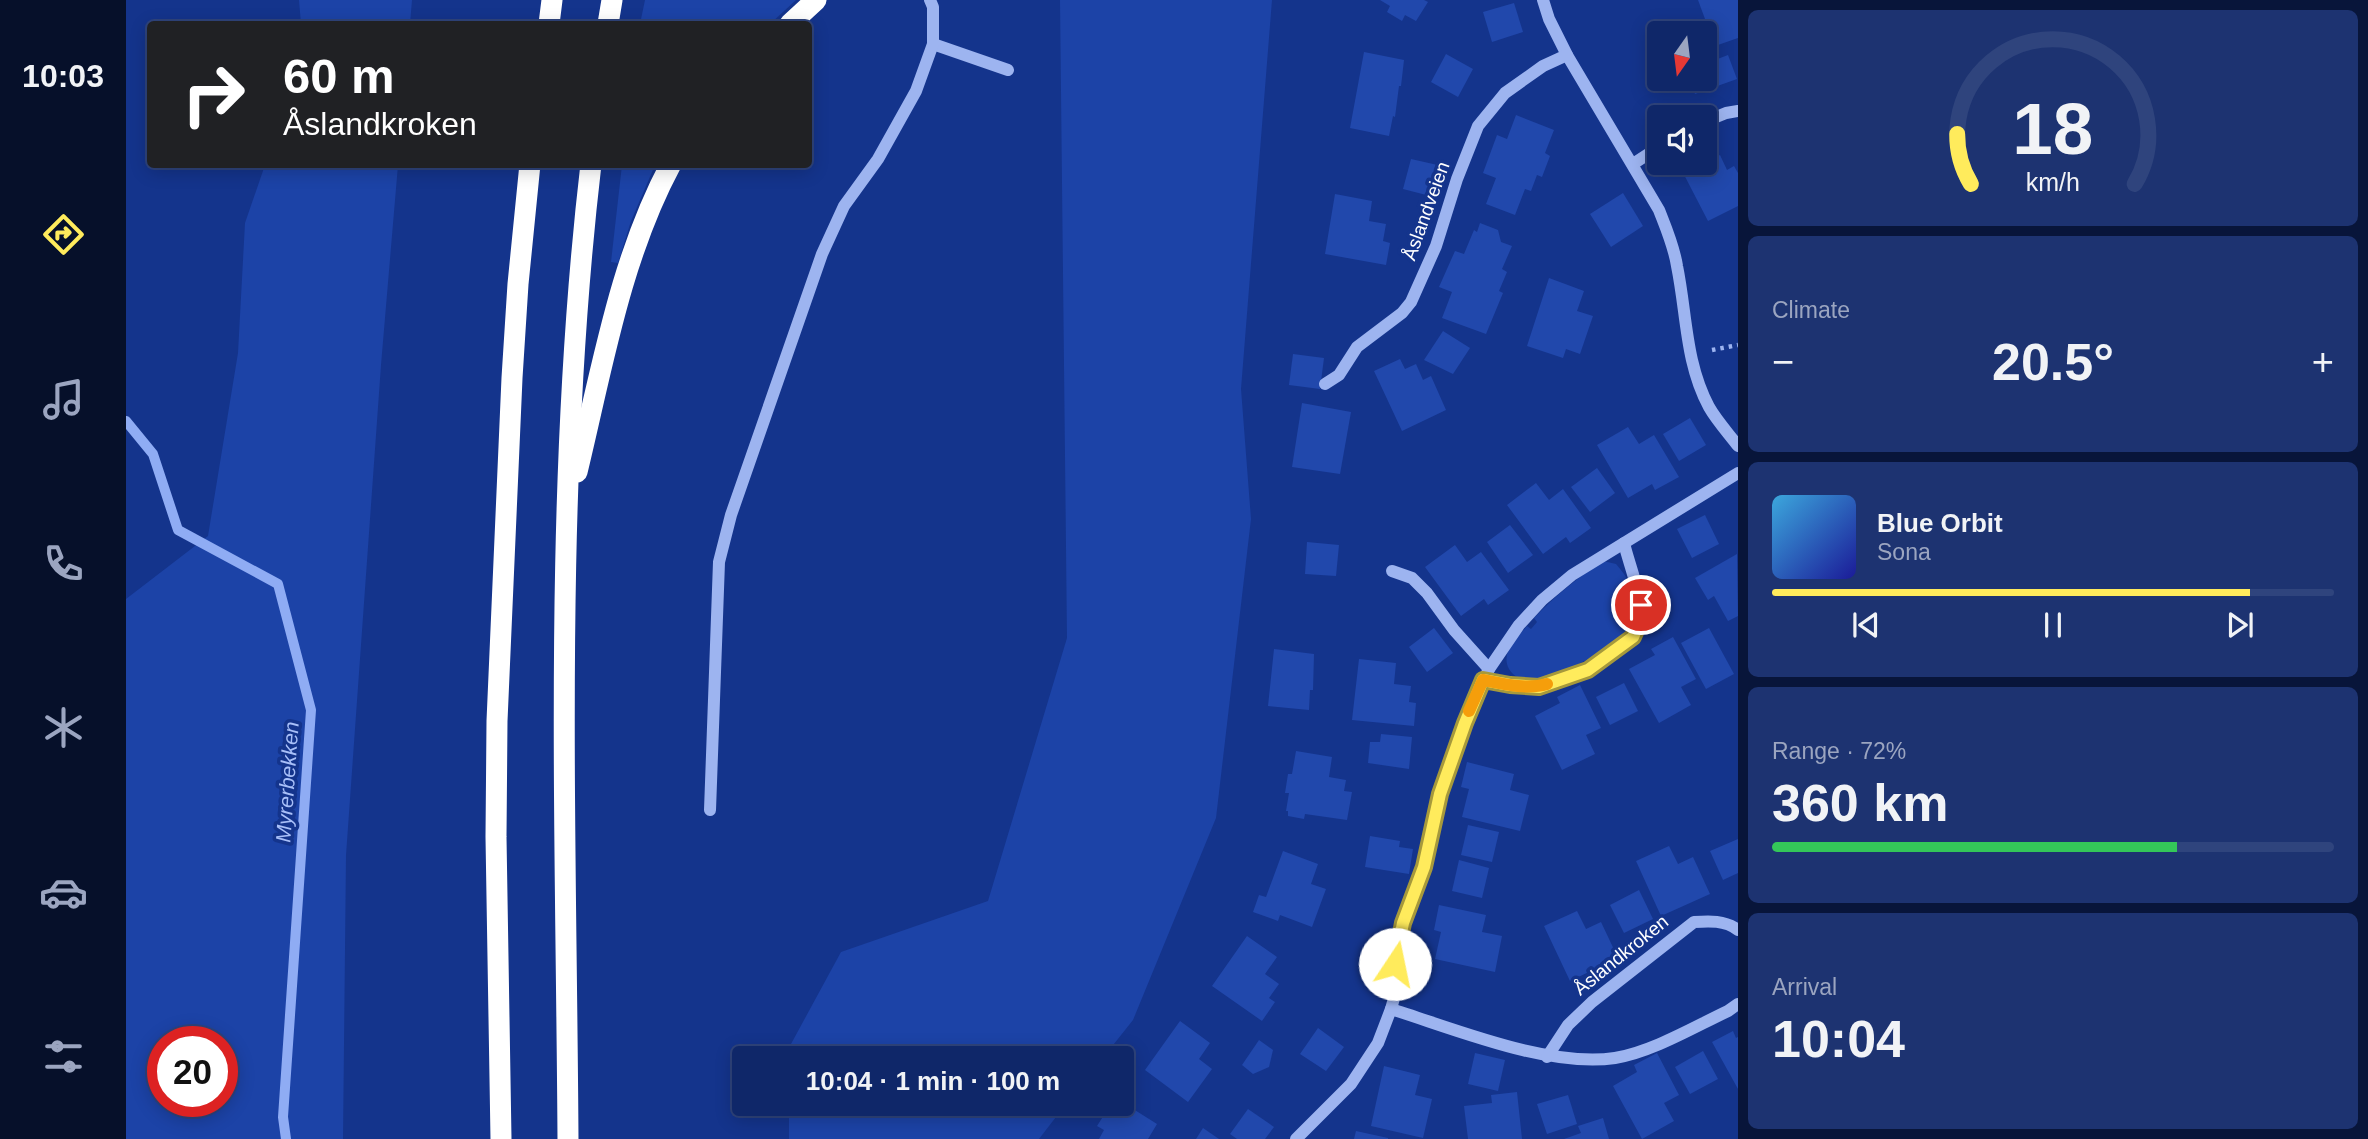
<!DOCTYPE html>
<meta charset="utf-8">
<style>
:root{--surface:#0f2769;--page:#1d3371;--text:#f1f3f6;--muted:#9ba5c0;--line:#2f447d;--accent:#ffeb5c}
body{margin:0;font-family:Helvetica,sans-serif;background:var(--page);color:var(--text);height:100vh;display:flex;flex-direction:column;font-size:26px;white-space:nowrap}
*{box-sizing:border-box;margin:0}
p{font-size:23px;color:var(--muted)}
.icon{flex:none;width:38px;height:38px;fill:none;stroke:currentColor;stroke-width:2;stroke-linecap:round;stroke-linejoin:round}
.map{position:relative;flex:1;overflow:hidden}
.drawer{display:flex;flex-direction:column;gap:10px;padding:10px;background:#08153a;width:630px}
.drawer>*{flex:none}
.guide{position:absolute;left:21px;top:21px;width:665px;height:147px;border-radius:7px;box-shadow:0 4px 18px #0003,0 0 0 2px var(--line);background:#202124;color:#fff;overflow:hidden}
.needle{width:46px;rotate:194deg}
.controls{position:absolute;left:1521px;top:21px;display:grid;gap:14px}
.controls a{display:grid;place-items:center;width:70px;height:70px;border-radius:7px;background:var(--surface);box-shadow:0 4px 18px #0003,0 0 0 2px var(--line);font-size:35px}
.speed{position:absolute;left:21px;top:1026px;display:flex;gap:14px;font-size:35px;font-weight:700;text-align:center}
.speed>*{display:grid;place-content:center;width:91px;height:91px;border-radius:50%;background:var(--surface);box-shadow:0 4px 18px #0003,0 0 0 2px var(--line);line-height:1}
.speed .limit{border:10px solid #d22;background:#fff;color:#111}
.pin{position:absolute;display:grid;place-items:center;width:60px;height:60px;color:#fff;margin:-30px;border:4px solid #fff;border-radius:50%;box-shadow:0 2px 7px #0007}
.me{position:absolute;width:77px;margin:-38px;rotate:11deg;stroke-linejoin:round;filter:drop-shadow(0 0 5px #0008)}
.turn{display:flex;align-items:center;gap:24px;height:147px;padding:0 21px;font-size:32px}
.turn .icon{width:91px;height:91px;stroke-width:2.5}
.turn b{display:block;font-size:49px;line-height:60px}
.big{font-size:52px;font-weight:700;line-height:1.1}
.drawer .widget{flex:1;display:flex;flex-direction:column;justify-content:center;gap:10px;min-width:0;padding:0 24px;border-radius:10px;background:var(--page)}
.drawer .dial{align-items:center;gap:0}
.dial svg{height:182px;overflow:visible;fill:none;stroke:var(--line);stroke-width:7;stroke-linecap:round;text-anchor:middle}
.dial text{fill:var(--text);stroke:none}
.song{display:flex;align-items:center;gap:21px}
.cover{width:84px;height:84px;border-radius:10px;background:linear-gradient(135deg,hsl(200 70% 55%),hsl(240 70% 35%))}
.played{height:7px;border-radius:4px;background:linear-gradient(90deg,var(--accent) 85%,var(--line) 85%)}
.keys{display:flex;justify-content:space-around;direction:ltr}
.heat{display:flex;justify-content:space-between;align-items:center;font-size:38px;direction:ltr}
.charge{height:10px;border-radius:5px;background:linear-gradient(90deg,#34c759 72%,var(--line) 0)}
.trip{position:absolute;left:606px;top:1046px;width:402px;height:70px;border-radius:7px;background:var(--surface);box-shadow:0 4px 18px #0003,0 0 0 2px var(--line);font-weight:700;line-height:70px;text-align:center}
main{display:flex;flex:1;min-height:0}
.dock{display:flex;flex-direction:column;width:126px;justify-content:space-around;align-items:center;background:#06102a;color:var(--muted)}
.dock .icon{width:49px;height:49px}
.dock .selected{color:var(--accent)}
.dock b{font-size:32px;color:var(--text)}
.map>svg:first-child{display:block}
.green{fill:#1c43a7;fill-rule:evenodd}
.lines{fill:none;stroke-linecap:round;stroke-linejoin:round}
.stream{stroke:#8facf4;stroke-width:10}
.building{fill:#2148ac}
.path{stroke:#9db4f0;stroke-width:4.5;stroke-dasharray:3.5 5;stroke-linecap:butt}
.minor{stroke:#9db4f0;stroke-width:12}
.highway{stroke:#fff;stroke-width:21}
.route-casing{stroke:#a6993c;stroke-width:18}
.route{stroke:#ffeb5c;stroke-width:12}
.slow{stroke:#f59e0b;stroke-width:12}
.labels{text-anchor:middle;dominant-baseline:central;stroke-width:7;stroke-linejoin:round;paint-order:stroke}
.street-label{font-size:19px;fill:#fff;stroke:#14348c}
.water-label{font-size:21px;font-style:italic;fill:#a8bff8;stroke:#14348c}
</style>
<main>
<nav class="dock">
<b>10:03</b>
<svg class="icon selected" aria-label="directions" viewBox="0 0 24 24"><path d="M12 3l9 9-9 9-9-9zM9 14v-3h6M13 9l2 2-2 2"/></svg>
<svg class="icon" aria-label="music" viewBox="0 0 24 24"><path d="M9 18V5l10-2v13"/><circle cx="6" cy="18" r="3"/><circle cx="16" cy="16" r="3"/></svg>
<svg class="icon" aria-label="phone" viewBox="0 0 24 24"><path d="M5 4h4l2 5-3 2q2 4 5 5l2-3 5 2v4C11 20 4 13 5 4z"/></svg>
<svg class="icon" aria-label="climate" viewBox="0 0 24 24"><path d="M12 3v18M4 7l16 10M4 17L20 7"/></svg>
<svg class="icon" aria-label="car" viewBox="0 0 24 24"><path d="M5 17H2v-5l4-1 3-4h7l3 4 3 1v5h-3M9 17h6M6 11h13"/><circle cx="7" cy="17" r="2"/><circle cx="17" cy="17" r="2"/></svg>
<svg class="icon" aria-label="filters" viewBox="0 0 24 24"><path d="M4 7h16M4 17h16"/><circle cx="9" cy="7" r="2"/><circle cx="15" cy="17" r="2"/></svg>
</nav>
<div class="map">
<svg width="1612" height="1139" viewBox="0 0 1612 1139">
<rect width="100%" height="100%" fill="#14348c"/>
<g class="green">
<polygon points="173,0 286,0 284,24 175,24"/>
<polygon points="519,0 670,0 644,24 514,24"/>
<polygon points="934,0 1146,0 1115,389 1125,519 1090,818 1007,1020 976,1059 664,1059 665,1044 715,952 862,901 941,638"/>
<path d="M139,165H272L255,365L220,855L217,1139H0V599L82,536L112,353L119,223ZM96,1041V1101H37V1041Z"/>
<polygon points="496,165 529,165 505,221 492,263 485,262"/>
<path d="M1477,561L1490,564C1513,590 1517,613 1493,641C1471,653 1402,701 1383,669C1374,652 1391,638 1401,626L1405,629L1411,622L1408,618C1429,596 1451,578 1477,561Z"/>
<polygon points="663,1104 940,1104 913,1139 663,1139"/>
</g>
<g class="lines">
<polyline class="stream" points="0,421 27,454 52,530 152,584 185,710 157,1117 160,1139"/>
</g>
<g class="building">
<polygon points="1254,0 1298,0 1302,2 1290,21 1279,15 1276,21 1261,12 1264,6"/>
<polygon points="1572,0 1612,0 1612,38 1589,46"/>
<polygon points="1388,3 1397,32 1366,42 1357,12"/>
<polygon points="1238,52 1278,60 1275,86 1273,86 1269,117 1267,116 1263,136 1224,128"/>
<polygon points="1320,54 1347,69 1332,97 1305,82"/>
<polygon points="1587,54 1589,60 1602,55 1611,79 1569,94 1563,79 1578,79 1578,57"/>
<polygon points="1390,115 1428,130 1419,153 1424,156 1416,177 1411,175 1405,191 1399,189 1389,215 1360,204 1370,178 1357,173 1371,135 1381,139"/>
<polygon points="1578,150 1583,160 1594,155 1601,170 1608,166 1612,173 1612,206 1582,221 1552,163 1578,163"/>
<polygon points="1285,159 1316,166 1308,197 1277,189"/>
<polygon points="1497,193 1517,226 1485,247 1464,214"/>
<polygon points="1209,194 1246,201 1243,221 1260,224 1257,241 1264,243 1260,265 1199,254"/>
<polygon points="1354,223 1372,230 1375,242 1386,246 1376,269 1381,272 1373,291 1377,293 1360,334 1316,318 1326,292 1313,287 1329,251 1338,254 1348,230 1351,232"/>
<polygon points="1423,278 1458,291 1451,311 1467,316 1454,354 1440,349 1437,358 1401,346"/>
<polygon points="1317,331 1344,348 1327,374 1298,360"/>
<polygon points="1167,354 1198,358 1194,389 1163,385"/>
<polygon points="1274,359 1279,369 1290,364 1297,380 1305,376 1320,410 1276,431 1248,371"/>
<polygon points="1176,403 1225,412 1214,474 1166,467"/>
<polygon points="1564,418 1580,445 1553,461 1537,434"/>
<polygon points="1502,427 1513,444 1528,435 1553,477 1529,490 1526,484 1502,498 1471,445"/>
<polygon points="1471,468 1489,493 1464,512 1445,487"/>
<polygon points="1410,483 1423,500 1437,489 1465,528 1444,543 1440,537 1417,554 1381,505"/>
<polygon points="1579,515 1593,544 1566,558 1551,529"/>
<polygon points="1384,525 1407,555 1382,573 1361,542"/>
<polygon points="1181,542 1213,545 1210,576 1179,574"/>
<polygon points="1329,545 1341,562 1355,552 1383,590 1362,605 1358,599 1335,616 1299,567"/>
<polygon points="1611,554 1612,616 1602,621 1588,596 1582,600 1569,578"/>
<polygon points="1308,628 1327,653 1301,672 1283,647"/>
<polygon points="1583,628 1608,674 1580,689 1555,643"/>
<polygon points="1547,637 1570,679 1555,687 1565,705 1533,723 1503,669 1529,655 1525,649"/>
<polygon points="1148,649 1188,654 1187,690 1184,690 1183,710 1142,706"/>
<polygon points="1233,659 1270,663 1268,684 1285,686 1283,702 1290,703 1288,726 1226,720"/>
<polygon points="1498,683 1512,711 1484,725 1470,697"/>
<polygon points="1454,685 1475,728 1460,735 1469,754 1436,770 1409,716 1434,703 1431,697"/>
<polygon points="1255,734 1286,737 1283,769 1242,763 1244,742 1254,742"/>
<polygon points="1170,751 1206,757 1203,777 1220,780 1218,791 1226,792 1221,820 1179,814 1178,819 1162,816 1162,811 1160,811 1163,793 1159,793 1162,774 1166,774"/>
<polygon points="1341,762 1388,774 1384,790 1403,795 1394,831 1336,817 1343,789 1335,787"/>
<polygon points="1342,825 1373,832 1366,862 1335,855"/>
<polygon points="1244,836 1274,841 1273,847 1287,849 1283,874 1239,867"/>
<polygon points="1612,839 1612,873 1597,880 1584,851"/>
<polygon points="1543,846 1552,864 1567,857 1584,894 1535,916 1510,861"/>
<polygon points="1157,851 1192,864 1185,884 1200,889 1186,927 1154,915 1152,921 1127,912 1133,895 1140,897"/>
<polygon points="1333,860 1363,868 1356,898 1326,891"/>
<polygon points="1513,890 1527,919 1498,933 1484,905"/>
<polygon points="1313,905 1360,915 1356,932 1376,936 1369,972 1309,959 1315,932 1308,930"/>
<polygon points="1451,911 1460,929 1475,922 1492,958 1444,981 1418,926"/>
<polygon points="1121,936 1151,957 1139,974 1153,984 1143,998 1149,1002 1136,1021 1086,986"/>
<polygon points="1054,1021 1084,1043 1073,1059 1086,1069 1062,1102 1019,1070"/>
<polygon points="1192,1028 1218,1047 1200,1071 1174,1054"/>
<polygon points="1607,1031 1610,1038 1612,1037 1612,1089 1586,1042"/>
<polygon points="1133,1040 1147,1050 1143,1067 1127,1074 1116,1065"/>
<polygon points="1577,1051 1592,1079 1564,1094 1549,1067"/>
<polygon points="1349,1053 1379,1060 1372,1091 1342,1084"/>
<polygon points="1531,1053 1553,1095 1538,1103 1548,1121 1516,1139 1487,1086 1511,1072 1508,1065"/>
<polygon points="1258,1066 1294,1075 1289,1095 1306,1099 1297,1138 1245,1126"/>
<polygon points="1391,1092 1396,1139 1342,1139 1338,1106 1366,1103 1365,1095"/>
<polygon points="1442,1095 1451,1124 1421,1134 1411,1104"/>
<polygon points="996,1102 1031,1124 1022,1139 973,1139 978,1130 971,1126 985,1104 996,1104"/>
<polygon points="1122,1109 1148,1127 1139,1139 1111,1139 1104,1134"/>
<polygon points="1477,1118 1483,1139 1438,1139 1455,1133 1452,1126"/>
<polygon points="1077,1128 1093,1139 1070,1139"/>
<polygon points="1230,1131 1262,1138 1262,1139 1228,1139"/>
</g>
<g class="lines">
<polyline class="path" points="1586,350 1612,345"/>
<g class="minor">
<path d="M1417,0L1423,19L1441,55L1533,210C1540,228 1548,246 1551,266C1561,315 1559,362 1583,407C1591,421 1603,434 1612,446"/>
<polyline points="807,44 882,70"/>
<polyline points="1578,122 1600,113 1612,111"/>
<polyline points="1507,164 1533,147"/>
<polyline points="1199,384 1213,375 1231,347 1276,313 1285,302 1310,246 1331,179 1352,126 1379,93 1417,66 1441,55"/>
<polyline points="1266,571 1286,578 1301,593 1328,630 1363,669"/>
<path d="M1357,679C1411,691 1440,687 1485,654C1497,644 1509,638 1513,622C1519,602 1503,565 1498,543"/>
<polyline points="584,810 593,562 605,515 696,254 718,206 752,159 790,91 807,44 807,7 804,0"/>
<path d="M1265,1009C1329,1029 1423,1068 1489,1058C1526,1052 1568,1027 1602,1011L1612,1004"/>
<path d="M1421,1057L1442,1025L1466,1002L1568,922C1583,921 1599,920 1612,930"/>
<polyline points="1170,1139 1225,1084 1252,1043 1265,1009 1270,991 1269,964 1277,923 1298,867 1314,794 1326,758 1347,703 1363,669 1393,625 1416,600 1446,575 1612,473"/>
</g>
<g class="highway">
<polyline points="423,24 426,0"/>
<polyline points="482,24 486,0"/>
<polyline points="664,24 690,0"/>
<path d="M451,472C476,369 494,259 545,164"/>
<polyline points="375,1139 370,837 371,721 386,378 392,284 404,164"/>
<path d="M442,1139C440,814 427,488 465,164"/>
</g>
</g>
<g class="lines">
<defs>
<polyline id="route" points="1269,964 1277,923 1298,867 1314,794 1339,723 1357,680 1384,685 1413,687 1462,670 1507,637 1514,621 1515,605"/>
</defs>
<use href="#route" class="route-casing"/>
<use href="#route" class="route"/>
<path class="slow" d="M1343,711L1357,680C1377,684 1401,690 1421,684"/>
</g>
<g class="labels">
<g class="street-label">
<text transform="translate(1300 211) rotate(-70)">Åslandveien</text>
<text transform="translate(1495 955) rotate(-39)">Åslandkroken</text>
</g>
<g class="water-label">
<text transform="translate(161 782) rotate(-86)">Myrerbekken</text>
</g>
</g>
</svg>
<div class="controls">
<a><svg class="needle" viewBox="-14 -14 28 28"><path d="M0-13l5 13h-10z" fill="#e53935"/><path d="M0 13l5-13h-10z" fill="#9ba5c0"/></svg></a>
<a><svg class="icon" aria-label="sound" viewBox="0 0 24 24"><path d="M4 9h4l5-4v14l-5-4H4zM17 9q2 3 0 6"/></svg></a>
</div>
<div class="speed"><div class="limit">20</div></div>
<div class="pin" style="left:1515px;top:605px;background:#d93025"><svg class="icon" aria-label="arrive" viewBox="0 0 24 24"><path d="M6 21V4h12l-3 4 3 4H6"/></svg></div>
<svg class="me" style="left:1269px;top:964px" viewBox="-20 -20 40 40"><circle r="19" fill="#fff"/><path d="M0-13L10 11 0 6-10 11z" fill="#ffeb5c"/></svg>
<div class="trip">10:04 · 1 min · 100 m</div>
<div class="guide">
<div class="turn"><svg class="icon" aria-label="right" viewBox="0 0 24 24"><path d="M7 20v-9h11M14 6l5 5-5 5"/></svg><div><b>60 m</b>Åslandkroken</div></div>
</div>
</div>
<section class="drawer">
<div class="widget dial"><svg viewBox="0 0 100 80">
<path d="M14 69A42 42 0 1 1 86 69"/>
<path d="M14 69A42 42 0 0 1 8 47" stroke="#ffeb5c"/>
<text x="50" y="56" font-size="32" font-weight="700">18</text>
<text x="50" y="72" font-size="11">km/h</text>
</svg></div>
<div class="widget"><p>Climate</p>
<div class="heat"><a>−</a><b class="big">20.5°</b><a>+</a></div>
</div>
<div class="widget">
<div class="song"><i class="cover"></i><div><b>Blue Orbit</b><p>Sona</p></div></div>
<div class="played"></div>
<div class="keys"><svg class="icon" aria-label="previous" viewBox="0 0 24 24"><path d="M18 5L8 12l10 7zM5 5v14"/></svg><svg class="icon" aria-label="pause" viewBox="0 0 24 24"><path d="M8 5v14M16 5v14"/></svg><svg class="icon" aria-label="next" viewBox="0 0 24 24"><path d="M6 5l10 7-10 7zM19 5v14"/></svg></div>
</div>
<div class="widget"><p>Range · 72%</p><b class="big">360 km</b><div class="charge"></div></div>
<div class="widget"><p>Arrival</p><b class="big">10:04</b></div>
</section>
</main>
